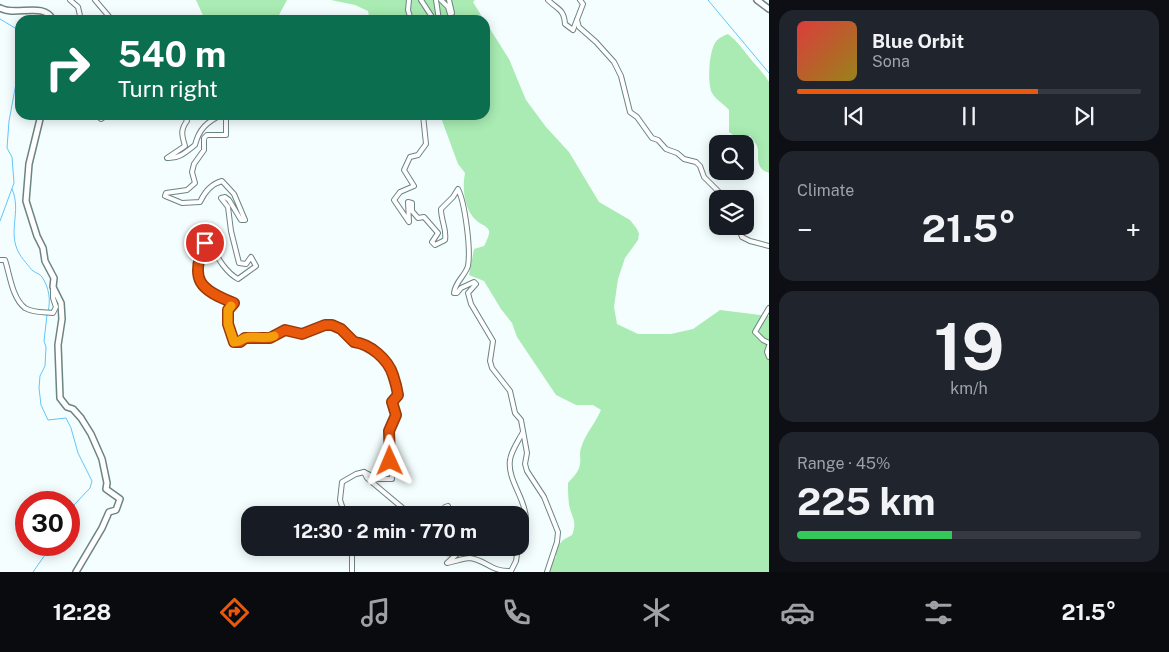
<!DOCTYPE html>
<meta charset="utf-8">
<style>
:root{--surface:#171b24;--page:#20242c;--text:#f1f3f6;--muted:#9ea1a6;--line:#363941;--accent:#ea580c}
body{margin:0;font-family:"Public Sans",sans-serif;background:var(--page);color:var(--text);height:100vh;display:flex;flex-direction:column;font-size:19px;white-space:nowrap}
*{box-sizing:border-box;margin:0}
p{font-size:16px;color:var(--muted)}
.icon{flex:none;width:28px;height:28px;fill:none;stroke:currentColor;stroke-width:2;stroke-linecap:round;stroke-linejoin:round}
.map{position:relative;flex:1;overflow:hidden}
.panel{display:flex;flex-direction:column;gap:10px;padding:10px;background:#0d0f14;width:400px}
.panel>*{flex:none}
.hud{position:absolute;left:15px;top:15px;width:475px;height:105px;border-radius:15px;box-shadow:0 2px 12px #0003;background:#0b6e4f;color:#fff;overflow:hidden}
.tools{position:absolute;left:709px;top:135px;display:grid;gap:10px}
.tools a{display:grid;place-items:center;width:45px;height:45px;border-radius:10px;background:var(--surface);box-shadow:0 2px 12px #0003;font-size:25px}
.speed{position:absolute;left:15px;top:491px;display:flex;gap:10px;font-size:25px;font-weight:700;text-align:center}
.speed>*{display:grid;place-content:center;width:65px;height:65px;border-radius:50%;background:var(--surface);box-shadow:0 2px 12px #0003;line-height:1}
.speed .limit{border:8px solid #d22;background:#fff;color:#111}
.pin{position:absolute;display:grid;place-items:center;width:42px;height:42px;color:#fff;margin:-21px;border:2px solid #fff;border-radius:50%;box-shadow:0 1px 5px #0007}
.me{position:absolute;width:55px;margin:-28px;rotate:359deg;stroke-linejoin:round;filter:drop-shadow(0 0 4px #0008)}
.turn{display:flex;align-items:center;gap:18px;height:105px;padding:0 20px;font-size:22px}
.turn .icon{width:65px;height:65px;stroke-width:2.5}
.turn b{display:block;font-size:35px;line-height:42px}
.big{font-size:38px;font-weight:700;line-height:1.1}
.panel .tile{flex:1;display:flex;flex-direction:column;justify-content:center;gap:8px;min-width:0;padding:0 18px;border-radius:15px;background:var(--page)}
.panel .dial{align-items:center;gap:0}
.dial b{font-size:65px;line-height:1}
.song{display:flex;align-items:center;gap:15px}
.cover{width:60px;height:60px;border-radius:8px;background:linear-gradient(135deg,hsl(0 70% 55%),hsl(50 70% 35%))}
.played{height:5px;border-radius:2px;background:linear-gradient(90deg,var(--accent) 70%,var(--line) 70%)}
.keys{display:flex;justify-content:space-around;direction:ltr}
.heat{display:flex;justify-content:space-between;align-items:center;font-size:28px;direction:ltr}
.charge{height:8px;border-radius:4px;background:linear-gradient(90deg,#34c759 45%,var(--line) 0)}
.trip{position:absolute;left:241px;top:506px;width:288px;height:50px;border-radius:15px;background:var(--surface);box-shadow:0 2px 12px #0003;font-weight:700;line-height:50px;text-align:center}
.tab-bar{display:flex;height:80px;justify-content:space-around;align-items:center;background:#090b0e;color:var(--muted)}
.tab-bar .icon{width:35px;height:35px}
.tab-bar .on{color:var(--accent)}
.tab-bar b{font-size:22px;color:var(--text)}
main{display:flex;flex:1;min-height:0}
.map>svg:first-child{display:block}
.green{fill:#a9ebb3}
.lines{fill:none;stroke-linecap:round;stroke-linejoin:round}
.stream{stroke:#64c5f8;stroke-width:1}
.minor-casing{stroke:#6c8482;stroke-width:6}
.tertiary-casing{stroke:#6c8482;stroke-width:8}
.minor{stroke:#fff;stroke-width:4}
.tertiary{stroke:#fff;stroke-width:5}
.route-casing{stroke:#983908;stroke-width:12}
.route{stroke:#ea580c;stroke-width:9}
.slow{stroke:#f59e0b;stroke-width:9}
</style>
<main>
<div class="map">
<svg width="769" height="572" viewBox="0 0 769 572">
<rect width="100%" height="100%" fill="#f4fefe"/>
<g class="green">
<polygon points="196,0 287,0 279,15 274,20 205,20"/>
<polygon points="331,0 475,0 473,2 484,20 375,20 369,16 368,11 355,5"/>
<path d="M485,21L509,59L526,100L546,127L569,152L599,202L630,220L637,229L639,234L638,240L625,258L618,279L614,307L617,324L638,334H671L693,329L720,310L769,316V572H550L551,563L556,557L555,546H558L563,540L572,535C578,521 571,517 569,504C568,497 568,490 568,483C573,477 579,472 580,464C581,458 579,453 581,448C585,434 595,424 601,410L593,405H576L556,395L517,337L512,323L501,309L484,281L469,275L474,249L484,246C486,242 490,234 489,231C488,226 480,224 477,221C464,210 462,189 465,173L458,164L440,115H485Z"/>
<path d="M728,34C738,42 741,47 749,57C756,66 763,72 769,82V173C757,169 758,161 758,150C758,145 753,140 750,136L733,135L729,132V110C724,104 716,100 712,93C707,82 709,53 715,43C718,38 723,36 728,34Z"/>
</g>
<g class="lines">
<g class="stream">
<polyline points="708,0 769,73"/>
<polyline points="0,19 15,28 20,35"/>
<path d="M12,189C22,211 7,232 19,253C20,256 31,269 33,271C36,273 40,274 42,277C49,287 51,301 48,311"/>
<polyline points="0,221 14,183 12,157 7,148 9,121 20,62"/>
<polyline points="47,315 44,341 46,347 45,366 40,376 39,388 41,405 48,420 66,418 71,428 78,453 92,481 90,488 74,505 69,520"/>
<polyline points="33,572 52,545"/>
</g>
<defs>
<g id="minor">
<polyline points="70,0 78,7 81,20"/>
<polyline points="95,0 112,20"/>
<polyline points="409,0 408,10 411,20"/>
<polyline points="421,0 434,20"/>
<polyline points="436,0 439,20"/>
<polyline points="441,0 448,7 450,14 452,13 449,0"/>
<path d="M548,0C558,10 564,9 565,24L573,30L583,4L580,0"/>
<polyline points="577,20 579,27 596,42 614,62 621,76 630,112 637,117 652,138 658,140 666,149 677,153 684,159 696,162 700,166 704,177 726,199"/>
<polyline points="96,115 101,119 107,115"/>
<path d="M184,115L187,121C180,130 182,136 185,146L167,158C179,159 186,152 195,145C199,129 207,122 221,115"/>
<path d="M226,115V135H207L204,138V150L194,164L192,172L195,183L187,190L166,193L165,196L182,203L200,202C205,191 211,184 222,181L234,194L245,220H241L229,200L225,197L221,198L228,207L231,231L239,263L246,264L251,257L256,266L238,279C224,271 217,256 209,242L205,243C189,279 201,290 234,303L228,310V323L234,342H240L245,338H270L285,330L302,334L325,325H332L341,329L354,342C370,344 388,359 393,375C395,381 397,388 398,395L392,402L396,415L389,431L392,479H378L364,472L356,474L342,482L340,500L345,515"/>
<path d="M423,115L426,144L418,155L410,157L404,170L414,186L400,192L394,200L409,222L408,202L412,203V211L418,218L424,217L438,233L432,242L435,245L445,240C447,229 441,221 441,209L453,197L458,189C465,203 471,249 468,266C465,276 455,282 454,293H457L461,288L474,282L476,284L468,293L471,304L493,341L490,361L492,368L510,391L515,413L521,420L527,453L525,464L527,471L544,497L558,532L557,542L547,572"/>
<polyline points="738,226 742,237 750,241 769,246"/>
<path d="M0,260H5C10,275 12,298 25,308C33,313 45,312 53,313L56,307L53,298V289"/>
<polyline points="769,308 755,332 763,340 769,343"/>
<polyline points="769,346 767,352 769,357"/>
<polyline points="364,472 367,478 411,515"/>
<polyline points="444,515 445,507 448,506 451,515"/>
<path d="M520,538C522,532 526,526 526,519C526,499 507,480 510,460C511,451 519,440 523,432"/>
<polyline points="352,548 352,572"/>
<path d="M427,548V549L434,552L457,554L447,563C454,562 463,558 470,558C486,560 491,572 511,571L516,561L518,548"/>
</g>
<g id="tertiary">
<polyline points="757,0 769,9"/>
<path d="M0,8C15,17 44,1 53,20"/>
<polyline points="41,115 29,164 26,201 37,236 43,248 45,261 54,278 53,287 61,303 62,319 58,345 60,398 67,407 73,409 81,418 91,434 102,459 107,483 106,489 120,499 116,510 109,512 102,528 76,572"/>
</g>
</defs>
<use href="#minor" class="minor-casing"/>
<use href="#tertiary" class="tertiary-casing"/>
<use href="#minor" class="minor"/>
<use href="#tertiary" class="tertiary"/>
</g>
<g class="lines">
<defs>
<path id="route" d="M205,243C189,280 200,290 234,303L228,310V324L234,342H240L245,338H270L285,330L302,334L325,325H332L341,329L354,342C370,344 388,359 393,375C395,381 397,388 398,395L392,402L396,415L389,431L390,461"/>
</defs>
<use href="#route" class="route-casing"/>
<use href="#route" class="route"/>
<path class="slow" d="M231,306L228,310V324L234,342C240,342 240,340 245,338C254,335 265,340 274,336"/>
</g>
</svg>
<div class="tools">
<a><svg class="icon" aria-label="search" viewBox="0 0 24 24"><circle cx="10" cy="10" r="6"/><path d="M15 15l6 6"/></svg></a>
<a><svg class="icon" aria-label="layers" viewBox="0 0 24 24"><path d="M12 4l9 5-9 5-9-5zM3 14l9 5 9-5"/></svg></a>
</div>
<div class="speed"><div class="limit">30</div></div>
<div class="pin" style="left:205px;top:243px;background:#d93025"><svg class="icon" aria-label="arrive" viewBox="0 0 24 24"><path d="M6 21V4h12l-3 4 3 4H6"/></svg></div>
<svg class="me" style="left:390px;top:461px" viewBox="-20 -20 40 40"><path d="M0-17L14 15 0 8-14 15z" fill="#ea580c" stroke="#fff" stroke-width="4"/></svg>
<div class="trip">12:30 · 2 min · 770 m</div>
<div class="hud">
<div class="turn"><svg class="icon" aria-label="right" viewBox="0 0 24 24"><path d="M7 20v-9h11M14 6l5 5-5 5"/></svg><div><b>540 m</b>Turn right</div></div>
</div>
</div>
<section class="panel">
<div class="tile">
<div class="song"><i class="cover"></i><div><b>Blue Orbit</b><p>Sona</p></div></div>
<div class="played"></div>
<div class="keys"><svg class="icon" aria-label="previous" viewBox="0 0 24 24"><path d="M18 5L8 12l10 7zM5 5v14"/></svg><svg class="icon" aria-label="pause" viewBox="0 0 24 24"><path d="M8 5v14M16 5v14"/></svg><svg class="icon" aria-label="next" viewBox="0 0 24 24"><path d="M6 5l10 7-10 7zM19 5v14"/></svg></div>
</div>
<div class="tile"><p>Climate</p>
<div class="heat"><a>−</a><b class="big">21.5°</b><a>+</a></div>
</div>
<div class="tile dial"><b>19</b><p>km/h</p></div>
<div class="tile"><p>Range · 45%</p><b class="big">225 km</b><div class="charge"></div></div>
</section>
</main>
<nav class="tab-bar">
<b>12:28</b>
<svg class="icon on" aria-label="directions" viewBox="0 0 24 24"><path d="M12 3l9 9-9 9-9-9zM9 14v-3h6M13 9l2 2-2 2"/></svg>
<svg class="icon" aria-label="music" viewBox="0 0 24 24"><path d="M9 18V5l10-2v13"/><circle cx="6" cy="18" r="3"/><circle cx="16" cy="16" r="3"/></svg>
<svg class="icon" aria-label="phone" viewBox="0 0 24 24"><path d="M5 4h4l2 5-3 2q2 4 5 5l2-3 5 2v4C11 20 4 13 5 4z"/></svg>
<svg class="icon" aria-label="climate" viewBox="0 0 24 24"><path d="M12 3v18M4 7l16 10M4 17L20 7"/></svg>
<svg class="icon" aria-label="car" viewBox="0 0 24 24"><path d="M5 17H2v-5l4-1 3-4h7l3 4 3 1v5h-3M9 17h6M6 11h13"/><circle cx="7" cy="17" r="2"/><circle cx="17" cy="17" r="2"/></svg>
<svg class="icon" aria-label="filters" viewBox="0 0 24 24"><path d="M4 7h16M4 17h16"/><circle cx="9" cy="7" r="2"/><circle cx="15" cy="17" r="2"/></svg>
<b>21.5°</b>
</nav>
